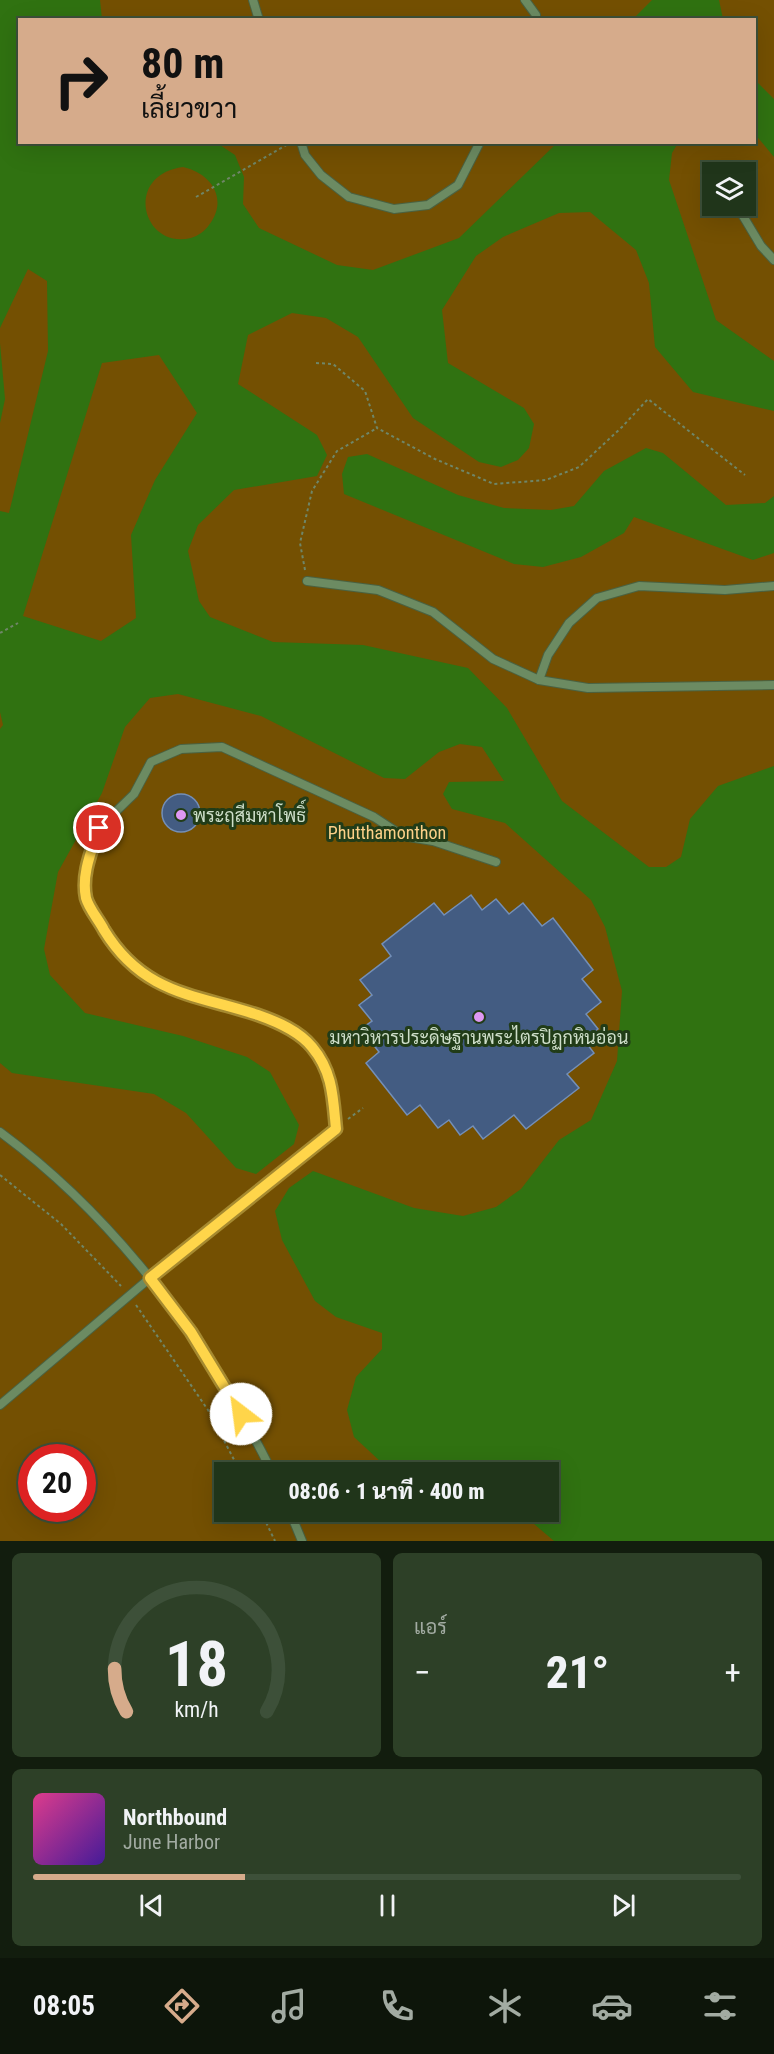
<!DOCTYPE html>
<html lang="th">
<meta charset="utf-8">
<style>
:root{--surface:#20351a;--page:#2d4027;--text:#f1f3f6;--muted:#a2aba2;--line:#3d5039;--accent:#d6ab8b}
body{margin:0;font-family:"Roboto Condensed",Sarabun,sans-serif;background:var(--page);color:var(--text);height:100vh;display:flex;flex-direction:column;font-size:22px;white-space:nowrap}
*{box-sizing:border-box;margin:0}
p{font-size:20px;color:var(--muted)}
.icon{flex:none;width:33px;height:33px;fill:none;stroke:currentColor;stroke-width:2;stroke-linecap:round;stroke-linejoin:round}
.map{position:relative;height:1541px;overflow:hidden}
.details{display:flex;flex-direction:column;gap:12px;padding:12px;background:#121d0e;flex:1}
.details>*{flex:none}
.top-card{position:absolute;left:18px;top:18px;width:738px;height:126px;border-radius:0px;box-shadow:0 6px 24px #0002,0 0 0 2px var(--line);background:#d6ab8b;color:#111;overflow:hidden}
.fabs{position:absolute;left:702px;top:162px;display:grid;gap:12px}
.fabs a{display:grid;place-items:center;width:54px;height:54px;border-radius:0px;background:var(--surface);box-shadow:0 6px 24px #0002,0 0 0 2px var(--line);font-size:30px}
.speed{position:absolute;left:18px;top:1444px;display:flex;gap:12px;font-size:30px;font-weight:700;text-align:center}
.speed>*{display:grid;place-content:center;width:78px;height:78px;border-radius:50%;background:var(--surface);box-shadow:0 6px 24px #0002,0 0 0 2px var(--line);line-height:1}
.speed .limit{border:9px solid #d22;background:#fff;color:#111}
.pin{position:absolute;display:grid;place-items:center;width:51px;height:51px;color:#fff;margin:-26px;border:3px solid #fff;border-radius:50%;box-shadow:0 2px 6px #0007}
.me{position:absolute;width:66px;margin:-33px;rotate:330deg;stroke-linejoin:round;filter:drop-shadow(0 0 4px #0008)}
.turn{display:flex;align-items:center;gap:21px;height:126px;padding:0 24px;font-size:27px}
.turn .icon{width:78px;height:78px;stroke-width:2.5}
.turn b{display:block;font-size:42px;line-height:51px}
.big{font-size:45px;font-weight:800;line-height:1.1}
.details .widget{flex:1;display:flex;flex-direction:column;justify-content:center;gap:9px;min-width:0;padding:0 21px;border-radius:9px;background:var(--page)}
.details .dial{align-items:center;gap:0}
.dial svg{height:156px;overflow:visible;fill:none;stroke:var(--line);stroke-width:7;stroke-linecap:round;text-anchor:middle}
.dial text{fill:var(--text);stroke:none}
.song{display:flex;align-items:center;gap:18px}
.cover{width:72px;height:72px;border-radius:9px;background:linear-gradient(135deg,hsl(330 70% 55%),hsl(260 70% 35%))}
.played{height:6px;border-radius:3px;background:linear-gradient(90deg,var(--accent) 30%,var(--line) 30%)}
.keys{display:flex;justify-content:space-around;direction:ltr}
.heat{display:flex;justify-content:space-between;align-items:center;font-size:33px;direction:ltr}
.details .tiles{flex:1;display:grid;gap:12px;grid-template-columns:1fr 1fr}
.widget:last-child{grid-column:span 2}
.trip{position:absolute;left:214px;top:1462px;width:345px;height:60px;border-radius:0px;background:var(--surface);box-shadow:0 6px 24px #0002,0 0 0 2px var(--line);font-weight:800;line-height:60px;text-align:center}
.menu{display:flex;height:96px;justify-content:space-around;align-items:center;background:#0d150a;color:var(--muted)}
.menu .icon{width:42px;height:42px}
.menu .selected{color:var(--accent)}
.menu b{font-size:27px;color:var(--text)}
.map>svg:first-child{display:block}
.green{fill:#745002;fill-rule:evenodd}
.water{fill:#307211;fill-rule:evenodd}
.building{fill:#435c82;stroke:#738fb8;stroke-width:1.5}
.lines{fill:none;stroke-linecap:round;stroke-linejoin:round}
.lane-casing{stroke:#4a6242;stroke-width:10}
.path{stroke:#6f8668;stroke-width:2;stroke-dasharray:3 3;stroke-linecap:butt}
.lane{stroke:#6c8b62;stroke-width:8}
.route-casing{stroke:#a68a30;stroke-width:15}
.route{stroke:#ffd54a;stroke-width:10}
.poi-dot{fill:#de98f2;stroke:#213c18;stroke-width:2}
.labels{text-anchor:middle;dominant-baseline:central;stroke-width:6;stroke-linejoin:round;paint-order:stroke}
.poi-label{font-size:18px;fill:#cedec9;stroke:#213c18;text-anchor:start}
.park-label{font-size:18px;fill:#fdd088;stroke:#213c18}
</style>
<div class="map">
<svg width="774" height="1541" viewBox="0 0 774 1541">
<rect width="100%" height="100%" fill="#2b4722"/>
<path class="green" d="M0,0H774V1541H0ZM20,20H754V142H20ZM712,172H746V206H712ZM32,1458H82V1509H32ZM225,1473H549V1512H225Z"/>
<g class="water">
<path d="M0,0H100L102,19L20,20V142L217,143L235,155L244,177L243,204L259,228L337,265L373,270L459,238L557,143H678L672,153L669,180L716,320L774,361V411L693,392L655,347L649,283L636,250L590,212L559,213L503,237L476,256L442,310L448,363L524,408L534,424L529,448L518,460L501,467L479,462L413,418L358,337L326,318L292,313L248,335L238,384L317,435L327,455L317,476L234,490L198,525L188,551L199,601L210,617L273,642L363,645L468,668L507,708L562,801L649,867H666L681,857L690,819L718,786L774,766V1541H554L520,1512H549V1473H445L381,1462L354,1437L347,1410L356,1377L382,1349V1333L336,1317L315,1301L282,1240L275,1211L289,1188L313,1171L414,1208L463,1216L496,1207L521,1189L559,1140L591,1120L617,1061L622,991L605,927L591,900L505,823L452,809L443,794L449,782L504,781L482,747L460,744L439,752L405,779L384,778L261,716L178,694L150,698L125,727L102,793L58,872L44,949L50,975L85,1013L183,1036L247,1057L270,1072L299,1125L294,1144L256,1174L236,1168L186,1113L154,1094L12,1073L0,1063V729L3,725L0,712V511L9,513L48,351L47,281L28,269L0,328ZM183,167C211,173 229,199 209,225C205,231 198,236 191,238C142,250 123,175 183,167ZM159,355L197,413L155,480L131,535L136,618L101,641L23,616L102,363Z"/>
<polygon points="652,0 719,0 723,19 633,19"/>
<polygon points="755,80 774,99 774,157 755,134"/>
<polygon points="0,343 5,399 0,423"/>
<polygon points="646,448 663,453 726,505 765,503 774,496 774,553 753,560 634,517 624,533 581,557 543,567 514,564 344,494 342,474 348,457 367,454 458,495 504,508 551,510 574,506 604,471"/>
</g>
<g class="building">
<circle cx="181" cy="813" r="19"/>
<polygon points="471,895 482,910 496,899 509,914 523,903 542,926 553,918 593,970 582,979 601,1002 586,1014 598,1029 584,1040 594,1053 567,1074 579,1088 526,1129 514,1115 483,1139 473,1126 460,1135 449,1120 438,1128 420,1105 407,1115 366,1063 379,1052 361,1029 372,1021 359,1005 372,995 360,980 391,956 382,944 434,903 444,915"/>
</g>
<g class="lines">
<defs>
<g id="lane">
<polyline points="253,0 259,20"/>
<polyline points="525,0 536,15 536,20"/>
<polyline points="301,142 305,155 321,175 349,197 394,209 428,205 458,185 480,142"/>
<polyline points="717,171 718,172"/>
<polyline points="737,206 761,246 774,260"/>
<polyline points="307,581 378,590 433,612 493,659 539,680 588,688 774,685"/>
<polyline points="539,680 548,655 569,623 597,598 639,586 725,590 774,586"/>
<path d="M0,1132C103,1208 186,1313 247,1424C255,1440 265,1456 272,1473"/>
<polyline points="0,1405 150,1278 336,1129 333,1086 323,1064 312,1046 291,1029 247,1012 185,995 148,978 114,946 86,899 86,867 99,828 134,794 151,762 181,749 222,747 374,817 403,836 433,841 496,862"/>
<polyline points="290,1512 302,1541"/>
</g>
</defs>
<use href="#lane" class="lane-casing"/>
<g class="path">
<polyline points="196,197 290,143"/>
<polyline points="316,363 333,364 365,391 377,428 435,459 494,484 546,480 579,467 622,427 648,399 745,475"/>
<polyline points="305,570 300,543 312,491 337,451 377,428"/>
<polyline points="0,633 18,623"/>
<polyline points="348,1119 363,1108"/>
<polyline points="0,1175 61,1224 121,1286"/>
<polyline points="136,1305 208,1410 241,1473"/>
<polyline points="261,1512 275,1541"/>
</g>
<use href="#lane" class="lane"/>
</g>
<g class="lines">
<defs>
<path id="route" d="M99,828C92,850 81,874 86,898C89,909 99,920 104,930C143,994 194,994 258,1015C278,1022 299,1031 312,1047C333,1072 333,1098 336,1129L150,1278L191,1332L241,1414"/>
</defs>
<use href="#route" class="route-casing"/>
<use href="#route" class="route"/>
</g>
<g class="poi-dot">
<circle cx="181" cy="815" r="6"/>
<circle cx="479" cy="1017" r="6"/>
</g>
<g class="labels">
<g class="poi-label">
<text x="193" y="815">พระฤสีมหาโพธิ์</text>
<text x="479" y="1037" text-anchor="middle">มหาวิหารประดิษฐานพระไตรปิฏกหินอ่อน</text>
</g>
<g class="park-label">
<text x="387" y="832">Phutthamonthon</text>
</g>
</g>
</svg>
<div class="fabs">
<a><svg class="icon" aria-label="layers" viewBox="0 0 24 24"><path d="M12 4l9 5-9 5-9-5zM3 14l9 5 9-5"/></svg></a>
</div>
<div class="speed"><div class="limit">20</div></div>
<div class="pin" style="left:99px;top:828px;background:#d93025"><svg class="icon" aria-label="arrive" viewBox="0 0 24 24"><path d="M6 21V4h12l-3 4 3 4H6"/></svg></div>
<svg class="me" style="left:241px;top:1414px" viewBox="-20 -20 40 40"><circle r="19" fill="#fff"/><path d="M0-13L10 11 0 6-10 11z" fill="#ffd54a"/></svg>
<div class="trip">08:06 · 1 นาที · 400 m</div>
<div class="top-card">
<div class="turn"><svg class="icon" aria-label="right" viewBox="0 0 24 24"><path d="M7 20v-9h11M14 6l5 5-5 5"/></svg><div><b>80 m</b>เลี้ยวขวา</div></div>
</div>
</div>
<section class="details">
<div class="tiles">
<div class="widget dial"><svg viewBox="0 0 100 80">
<path d="M14 69A42 42 0 1 1 86 69"/>
<path d="M14 69A42 42 0 0 1 8 47" stroke="#d6ab8b"/>
<text x="50" y="56" font-size="32" font-weight="700">18</text>
<text x="50" y="72" font-size="11">km/h</text>
</svg></div>
<div class="widget"><p>แอร์</p>
<div class="heat"><a>−</a><b class="big">21°</b><a>+</a></div>
</div>
<div class="widget">
<div class="song"><i class="cover"></i><div><b>Northbound</b><p>June Harbor</p></div></div>
<div class="played"></div>
<div class="keys"><svg class="icon" aria-label="previous" viewBox="0 0 24 24"><path d="M18 5L8 12l10 7zM5 5v14"/></svg><svg class="icon" aria-label="pause" viewBox="0 0 24 24"><path d="M8 5v14M16 5v14"/></svg><svg class="icon" aria-label="next" viewBox="0 0 24 24"><path d="M6 5l10 7-10 7zM19 5v14"/></svg></div>
</div>
</div>
</section>
<nav class="menu">
<b>08:05</b>
<svg class="icon selected" aria-label="directions" viewBox="0 0 24 24"><path d="M12 3l9 9-9 9-9-9zM9 14v-3h6M13 9l2 2-2 2"/></svg>
<svg class="icon" aria-label="music" viewBox="0 0 24 24"><path d="M9 18V5l10-2v13"/><circle cx="6" cy="18" r="3"/><circle cx="16" cy="16" r="3"/></svg>
<svg class="icon" aria-label="phone" viewBox="0 0 24 24"><path d="M5 4h4l2 5-3 2q2 4 5 5l2-3 5 2v4C11 20 4 13 5 4z"/></svg>
<svg class="icon" aria-label="climate" viewBox="0 0 24 24"><path d="M12 3v18M4 7l16 10M4 17L20 7"/></svg>
<svg class="icon" aria-label="car" viewBox="0 0 24 24"><path d="M5 17H2v-5l4-1 3-4h7l3 4 3 1v5h-3M9 17h6M6 11h13"/><circle cx="7" cy="17" r="2"/><circle cx="17" cy="17" r="2"/></svg>
<svg class="icon" aria-label="filters" viewBox="0 0 24 24"><path d="M4 7h16M4 17h16"/><circle cx="9" cy="7" r="2"/><circle cx="15" cy="17" r="2"/></svg>
</nav>
